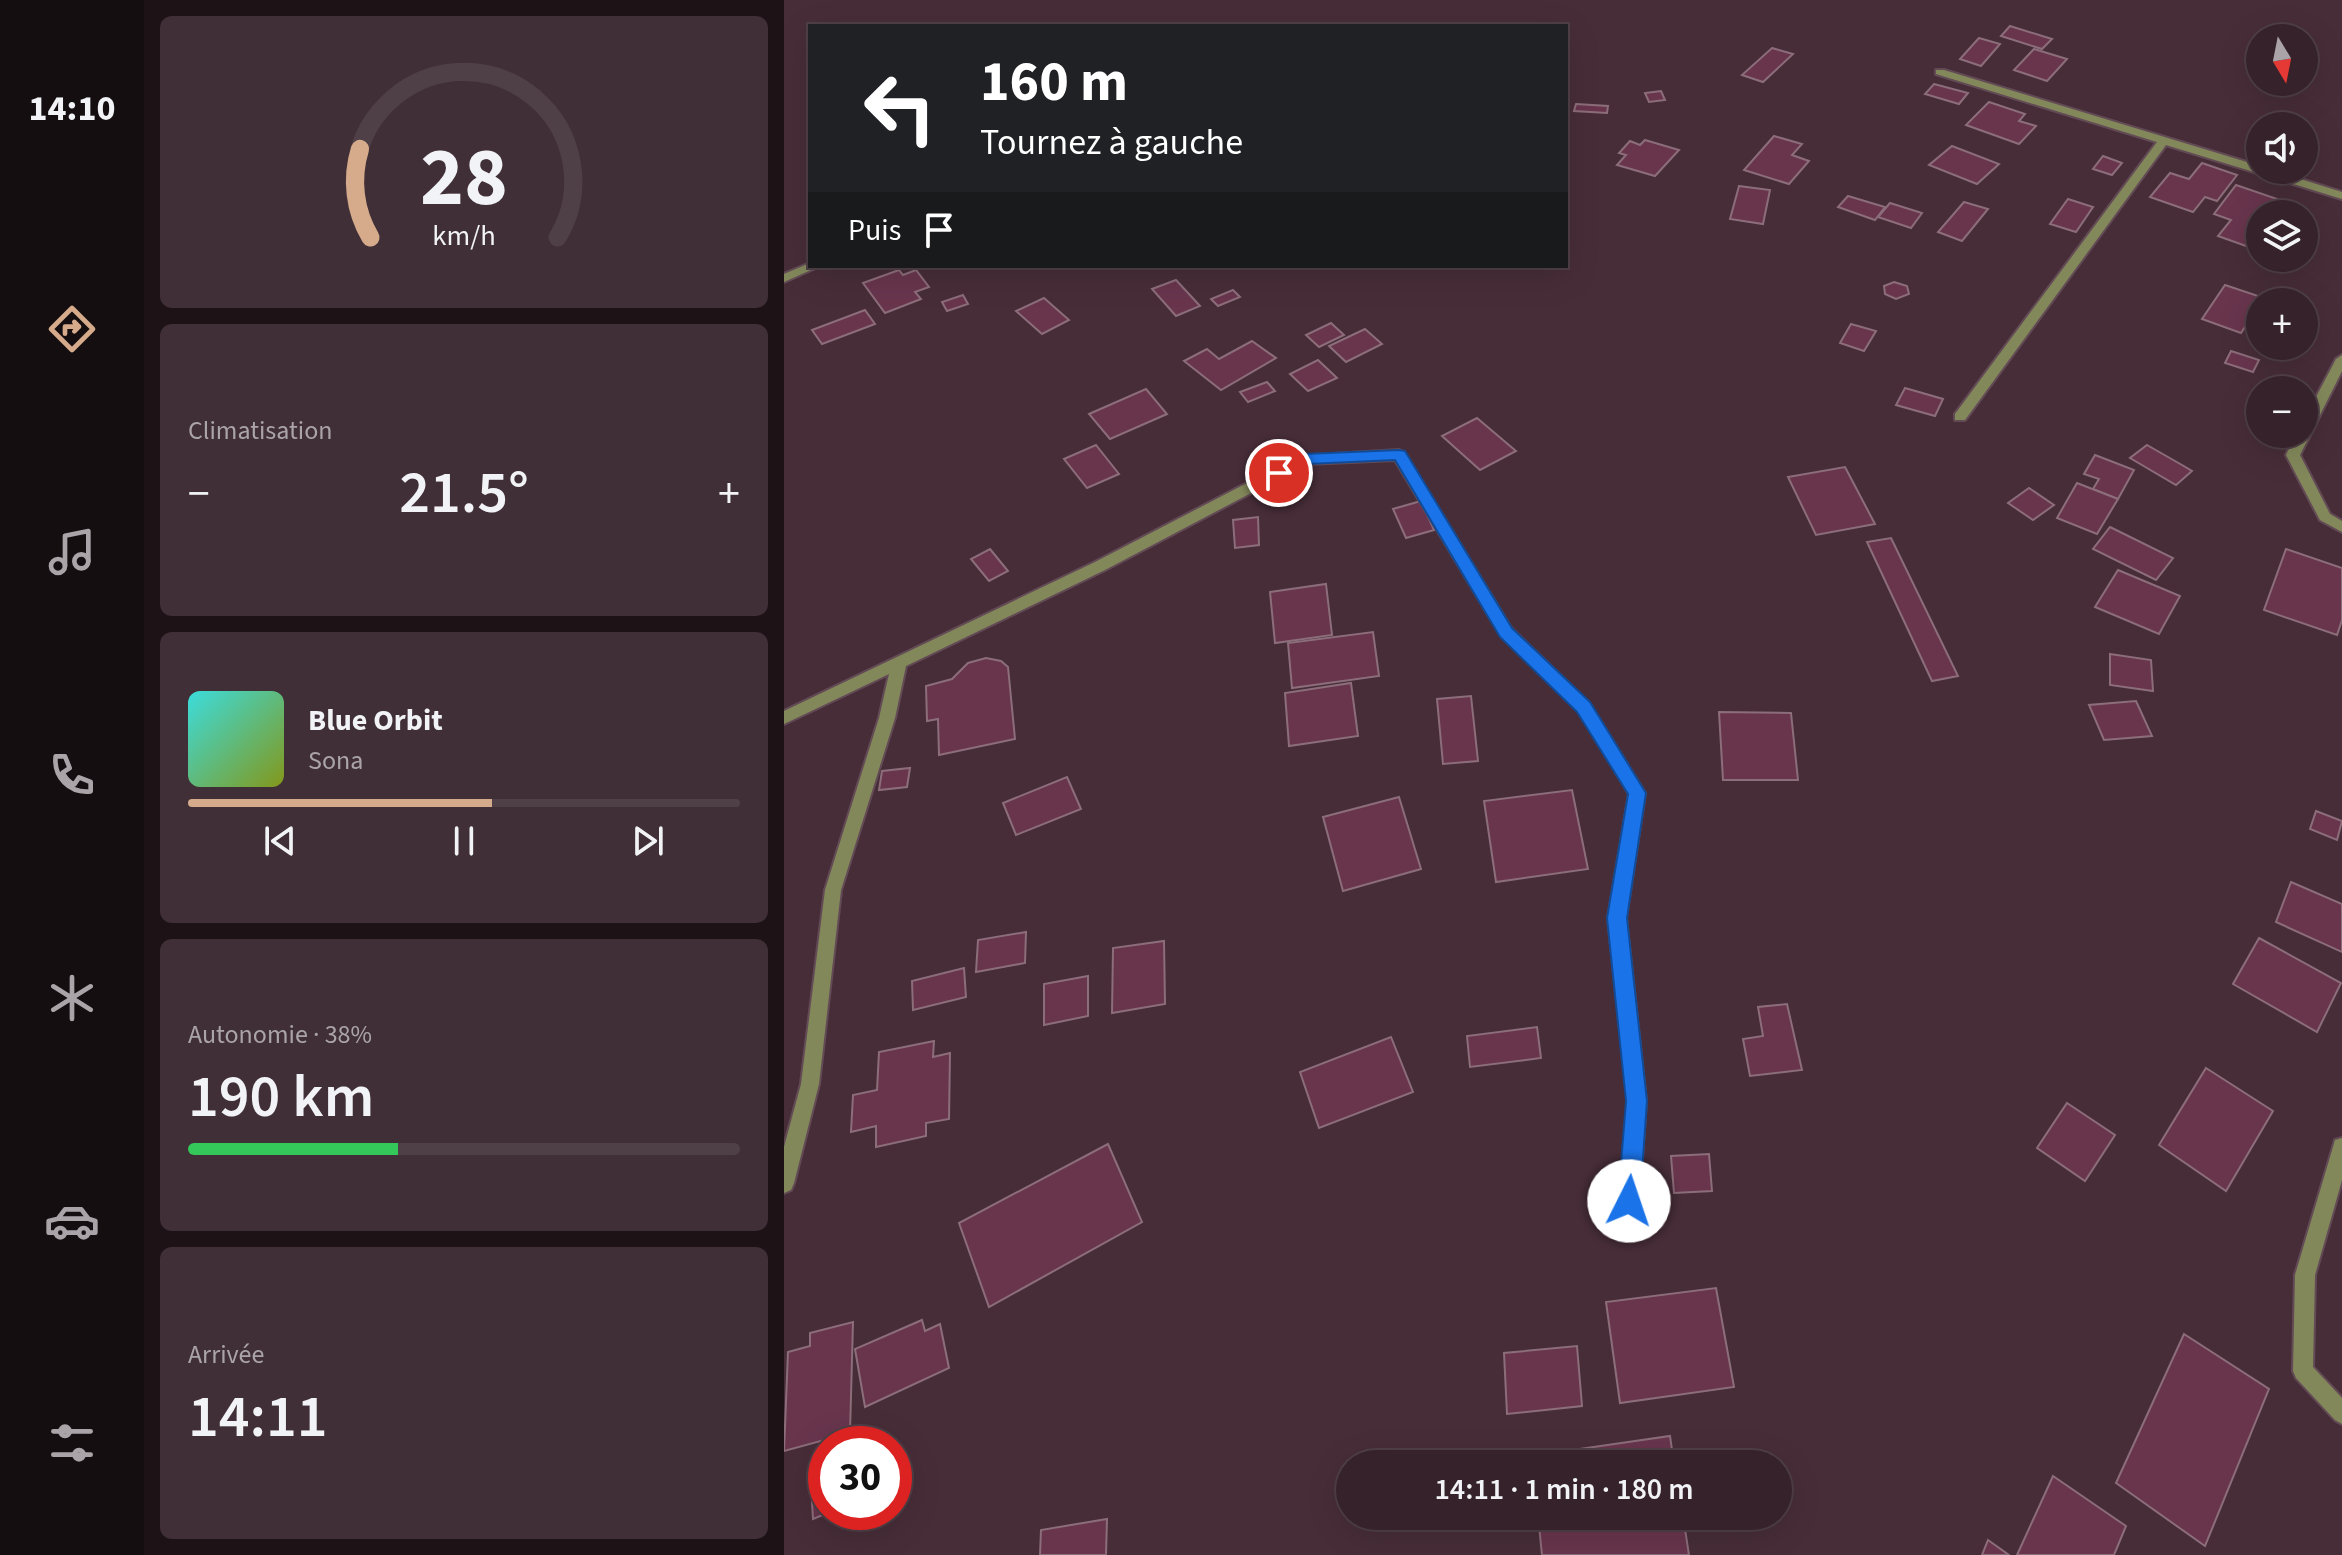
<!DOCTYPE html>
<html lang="fr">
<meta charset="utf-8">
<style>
:root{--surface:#35222a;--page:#402f36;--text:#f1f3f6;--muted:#aaa4a8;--line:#4f3f47;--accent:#d6ab8b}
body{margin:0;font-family:"Source Sans 3",sans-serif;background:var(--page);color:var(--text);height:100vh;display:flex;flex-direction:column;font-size:30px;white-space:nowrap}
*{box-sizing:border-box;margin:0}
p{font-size:26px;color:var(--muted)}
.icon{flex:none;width:44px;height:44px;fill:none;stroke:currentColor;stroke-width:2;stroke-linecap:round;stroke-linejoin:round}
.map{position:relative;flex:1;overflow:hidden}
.drawer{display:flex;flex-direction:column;gap:16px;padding:16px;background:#1d1317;width:640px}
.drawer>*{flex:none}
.top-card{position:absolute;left:24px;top:24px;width:760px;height:244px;border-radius:0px;box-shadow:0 8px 32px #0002,0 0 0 2px var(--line);background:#202124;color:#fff;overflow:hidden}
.needle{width:52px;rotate:170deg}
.controls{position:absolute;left:1462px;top:24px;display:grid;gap:16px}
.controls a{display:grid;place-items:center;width:72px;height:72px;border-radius:50%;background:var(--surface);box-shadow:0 8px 32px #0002,0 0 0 2px var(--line);font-size:40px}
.speed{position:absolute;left:24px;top:1426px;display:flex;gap:16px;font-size:40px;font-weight:700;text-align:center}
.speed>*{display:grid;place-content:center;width:104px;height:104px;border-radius:50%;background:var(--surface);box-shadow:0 8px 32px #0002,0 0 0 2px var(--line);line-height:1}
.speed .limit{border:12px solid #d22;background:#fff;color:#111}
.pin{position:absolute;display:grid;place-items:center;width:68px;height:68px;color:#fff;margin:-34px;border:4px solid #fff;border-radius:50%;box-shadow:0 2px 8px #0007}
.me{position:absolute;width:88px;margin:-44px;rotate:4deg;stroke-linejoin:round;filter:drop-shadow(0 0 6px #0008)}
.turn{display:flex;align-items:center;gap:28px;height:168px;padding:0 40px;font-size:36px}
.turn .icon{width:104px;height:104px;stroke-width:2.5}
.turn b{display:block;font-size:56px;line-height:68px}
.then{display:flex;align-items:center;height:76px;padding:0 40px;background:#0003;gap:16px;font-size:30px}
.big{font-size:60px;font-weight:600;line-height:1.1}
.drawer .tile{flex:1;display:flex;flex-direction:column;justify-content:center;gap:12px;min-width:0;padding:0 28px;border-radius:12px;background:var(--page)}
.drawer .dial{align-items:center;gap:0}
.dial svg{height:208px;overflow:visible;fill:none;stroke:var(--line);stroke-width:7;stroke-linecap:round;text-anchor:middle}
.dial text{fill:var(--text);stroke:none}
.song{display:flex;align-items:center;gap:24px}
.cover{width:96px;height:96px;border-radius:12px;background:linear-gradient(135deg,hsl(180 70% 55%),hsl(70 70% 35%))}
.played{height:8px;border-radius:4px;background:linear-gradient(90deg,var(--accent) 55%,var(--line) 55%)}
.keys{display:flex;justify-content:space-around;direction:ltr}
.heat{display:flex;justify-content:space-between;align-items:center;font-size:44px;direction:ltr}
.charge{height:12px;border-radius:6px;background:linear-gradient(90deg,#34c759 38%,var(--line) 0)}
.trip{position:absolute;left:552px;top:1450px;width:456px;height:80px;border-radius:40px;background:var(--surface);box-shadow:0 8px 32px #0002,0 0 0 2px var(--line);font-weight:600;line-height:80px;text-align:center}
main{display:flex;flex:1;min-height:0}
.tab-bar{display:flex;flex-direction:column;width:144px;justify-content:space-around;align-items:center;background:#150e11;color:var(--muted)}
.tab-bar .icon{width:56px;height:56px}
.tab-bar .on{color:var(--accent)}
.tab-bar b{font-size:36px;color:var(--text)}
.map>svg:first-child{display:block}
.building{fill:#68354d;stroke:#8c6d7a;stroke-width:2}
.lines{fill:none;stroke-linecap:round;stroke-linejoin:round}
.minor-casing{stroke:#634b55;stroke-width:4}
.minor{fill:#83885b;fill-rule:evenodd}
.route{fill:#1a73e8;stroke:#114b97;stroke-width:2}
</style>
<main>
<nav class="tab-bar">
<b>14:10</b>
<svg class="icon on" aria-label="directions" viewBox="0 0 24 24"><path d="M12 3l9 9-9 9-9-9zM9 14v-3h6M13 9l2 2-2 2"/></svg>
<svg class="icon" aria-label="music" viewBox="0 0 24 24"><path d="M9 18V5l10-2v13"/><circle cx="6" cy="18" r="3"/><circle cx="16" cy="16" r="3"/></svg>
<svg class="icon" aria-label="phone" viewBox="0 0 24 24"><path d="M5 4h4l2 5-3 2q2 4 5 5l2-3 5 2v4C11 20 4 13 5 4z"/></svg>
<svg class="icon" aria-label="climate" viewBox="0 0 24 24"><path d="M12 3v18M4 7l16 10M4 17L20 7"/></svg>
<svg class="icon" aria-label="car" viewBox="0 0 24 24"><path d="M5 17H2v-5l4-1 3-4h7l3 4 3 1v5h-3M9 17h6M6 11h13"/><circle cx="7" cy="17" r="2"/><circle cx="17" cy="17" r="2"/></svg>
<svg class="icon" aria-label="filters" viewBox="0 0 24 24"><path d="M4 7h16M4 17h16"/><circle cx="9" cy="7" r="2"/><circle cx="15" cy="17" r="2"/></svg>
</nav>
<section class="drawer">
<div class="tile dial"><svg viewBox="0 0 100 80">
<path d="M14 69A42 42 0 1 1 86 69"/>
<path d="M14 69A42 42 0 0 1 10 35" stroke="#d6ab8b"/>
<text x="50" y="56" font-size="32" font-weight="700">28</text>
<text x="50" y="72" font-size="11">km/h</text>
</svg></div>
<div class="tile"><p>Climatisation</p>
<div class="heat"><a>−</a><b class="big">21.5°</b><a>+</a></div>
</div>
<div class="tile">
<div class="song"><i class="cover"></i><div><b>Blue Orbit</b><p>Sona</p></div></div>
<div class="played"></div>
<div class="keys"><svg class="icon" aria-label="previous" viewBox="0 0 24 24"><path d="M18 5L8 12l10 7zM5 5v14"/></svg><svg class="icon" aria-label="pause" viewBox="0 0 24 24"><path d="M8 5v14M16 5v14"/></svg><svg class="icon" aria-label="next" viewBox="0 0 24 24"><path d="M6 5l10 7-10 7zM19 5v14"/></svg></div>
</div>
<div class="tile"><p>Autonomie · 38%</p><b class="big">190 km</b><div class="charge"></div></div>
<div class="tile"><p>Arrivée</p><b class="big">14:11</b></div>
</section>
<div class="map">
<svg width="1558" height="1555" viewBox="0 0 1558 1555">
<rect width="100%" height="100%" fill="#472d38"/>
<g class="building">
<polygon points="1226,26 1268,39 1258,49 1217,36"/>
<polygon points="1195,38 1216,44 1197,66 1176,59"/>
<polygon points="988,48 1009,54 979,82 958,75"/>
<polygon points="1250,49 1283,59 1263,81 1230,70"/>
<polygon points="1150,84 1184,93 1175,104 1141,94"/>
<polygon points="877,91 881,100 865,102 861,93"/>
<polygon points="1205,102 1241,114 1235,121 1252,126 1235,144 1182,125"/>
<polygon points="792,104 824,106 823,113 790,111"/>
<polygon points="990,136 1018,144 1008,155 1025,161 1005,184 960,170"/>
<polygon points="861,140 895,150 871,176 833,165 842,155 835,153 846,141 856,145"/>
<polygon points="1168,146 1215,164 1193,184 1145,165"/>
<polygon points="1319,156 1338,163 1328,175 1309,169"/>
<polygon points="1418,163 1453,175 1433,201 1421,197 1409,212 1366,197 1386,173 1405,179"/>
<polygon points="1452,185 1496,200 1486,214 1476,214 1476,227 1462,246 1434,236 1447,220 1430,214"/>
<polygon points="955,186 986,190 979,224 946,219"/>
<polygon points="1064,196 1101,207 1091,220 1054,207"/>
<polygon points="1284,199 1309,207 1292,232 1266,224"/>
<polygon points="1180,202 1204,209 1178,241 1154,232"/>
<polygon points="1106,203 1138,213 1127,228 1094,217"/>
<polygon points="115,270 119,275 132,270 145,287 131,292 137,299 101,313 79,283"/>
<polygon points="392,280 416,306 392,316 368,289"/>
<polygon points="1110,282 1123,286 1125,294 1112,299 1101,294 1100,286"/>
<polygon points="1441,285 1477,297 1470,308 1476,310 1472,327 1463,324 1457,333 1418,319"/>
<polygon points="449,290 456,297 434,306 427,299"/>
<polygon points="179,295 184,304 163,311 158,302"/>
<polygon points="260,298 285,320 258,334 232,311"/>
<polygon points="81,310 91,324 38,344 28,330"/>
<polygon points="547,323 560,335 535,347 522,335"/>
<polygon points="1067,324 1092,331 1080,351 1056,343"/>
<polygon points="581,329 598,344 562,362 545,346"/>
<polygon points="468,341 492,358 437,390 400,361 423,349 435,359"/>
<polygon points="1447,351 1475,360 1469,372 1441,363"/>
<polygon points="534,360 553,378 524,391 506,374"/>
<polygon points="483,382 491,391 464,402 456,392"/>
<polygon points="1121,388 1159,399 1151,416 1112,405"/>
<polygon points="362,389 383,414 326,439 305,414"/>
<polygon points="693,418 732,451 696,470 658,436"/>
<polygon points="312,445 335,474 303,488 280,459"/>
<polygon points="1363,445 1398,465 1408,471 1392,485 1346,458"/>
<polygon points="1311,455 1350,470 1334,499 1309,489 1315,479 1300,474"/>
<polygon points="1061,467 1091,524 1032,535 1004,477"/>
<polygon points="1293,483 1334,499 1313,534 1273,518"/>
<polygon points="1245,488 1270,505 1249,520 1224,503"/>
<polygon points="637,501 650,530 622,538 609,509"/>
<polygon points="474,517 475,545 451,548 449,520"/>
<polygon points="1326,527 1389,558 1372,580 1309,549"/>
<polygon points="1107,538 1174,676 1148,681 1083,542"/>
<polygon points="206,549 224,571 205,581 187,559"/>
<polygon points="1502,549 1558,568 1558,620 1553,635 1480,610"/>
<polygon points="1334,570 1396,596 1375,634 1311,607"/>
<polygon points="542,584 548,635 491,643 486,592"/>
<polygon points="589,632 595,676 508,688 504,643"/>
<polygon points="1326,654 1367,660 1369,691 1326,685"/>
<polygon points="202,658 217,661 224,667 231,739 155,755 154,719 143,721 142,686 168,679 184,663"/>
<polygon points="567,683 574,736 505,746 501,693"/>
<polygon points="687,696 694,761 659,764 653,699"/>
<polygon points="1352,701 1368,736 1320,740 1305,705"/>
<polygon points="935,712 1007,713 1014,780 939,780"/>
<polygon points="126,768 123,787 95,790 98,771"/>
<polygon points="283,777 297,809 232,835 219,803"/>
<polygon points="788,790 804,869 712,882 700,801"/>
<polygon points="615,797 637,869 559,891 539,817"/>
<polygon points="1532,811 1558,821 1553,840 1526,829"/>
<polygon points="1507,882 1558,904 1558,952 1492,922"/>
<polygon points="242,932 241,963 192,972 194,940"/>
<polygon points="1475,938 1557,983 1533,1032 1449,984"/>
<polygon points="380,941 381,1004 328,1013 329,948"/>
<polygon points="180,968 182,997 129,1010 128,981"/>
<polygon points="304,976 304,1016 260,1025 260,984"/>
<polygon points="1003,1004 1018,1070 966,1076 959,1039 979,1036 974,1007"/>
<polygon points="753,1027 757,1058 686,1067 683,1036"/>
<polygon points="607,1037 629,1092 535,1128 516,1072"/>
<polygon points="150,1041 149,1057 166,1053 165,1119 142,1123 142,1136 92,1147 92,1126 67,1132 69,1095 93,1090 95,1052"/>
<polygon points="1422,1068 1489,1111 1442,1191 1375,1145"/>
<polygon points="1283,1103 1331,1135 1301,1181 1253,1148"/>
<polygon points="324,1144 358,1222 205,1307 175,1223"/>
<polygon points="925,1154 928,1191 890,1193 887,1156"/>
<polygon points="932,1288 950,1387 836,1403 822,1302"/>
<polygon points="138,1320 141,1331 156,1324 165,1368 81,1407 71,1349"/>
<polygon points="69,1322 66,1433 0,1451 4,1352 26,1346 26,1333"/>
<polygon points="1400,1334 1485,1389 1421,1546 1332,1483"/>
<polygon points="793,1346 798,1406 723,1414 720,1353"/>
<polygon points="886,1436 890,1464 748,1464 747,1456"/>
<polygon points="1269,1476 1342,1526 1330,1555 1233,1555"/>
<polygon points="42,1479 42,1512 46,1512 29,1519 27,1485"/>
<polygon points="754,1516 899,1516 905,1555 758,1555"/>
<polygon points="323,1519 322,1555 256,1555 257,1530"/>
<polygon points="1204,1540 1225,1555 1198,1555"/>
</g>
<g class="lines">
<defs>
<g id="minor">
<polygon points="1152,70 1160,70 1476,166 1476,170 1488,170 1558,192 1558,199 1382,145 1181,420 1171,420 1171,414 1373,142 1152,74"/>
<polygon points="26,263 26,266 36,266 0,282 0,274"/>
<polygon points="1558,355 1558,371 1516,455 1546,514 1558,521 1558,532 1536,520 1502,455 1512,434 1520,434 1520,420 1552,359"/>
<polygon points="615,450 620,452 727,628 805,703 861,793 842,918 862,1101 855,1201 852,1208 845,1211 838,1208 835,1201 844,1101 824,918 845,794 795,711 717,636 611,460 522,464 321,570 122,666 111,718 57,890 35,1084 10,1183 7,1190 0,1193 0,1147 17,1084 41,890 95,718 105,674 0,724 0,711 311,562 515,456"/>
<polygon points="1558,1138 1558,1180 1531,1275 1529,1367 1558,1398 1558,1424 1551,1420 1512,1378 1509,1371 1511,1275 1549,1147 1551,1140"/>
</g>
</defs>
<use href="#minor" class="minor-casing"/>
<use href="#minor" class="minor"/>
</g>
<polygon class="route" points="615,450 621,451 728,628 806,702 862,793 843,918 863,1101 856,1201 853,1209 845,1212 838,1209 834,1201 842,1101 823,918 844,794 793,712 716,637 611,460 523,464 495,478 487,473 520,454"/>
</svg>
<div class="controls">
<a><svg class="needle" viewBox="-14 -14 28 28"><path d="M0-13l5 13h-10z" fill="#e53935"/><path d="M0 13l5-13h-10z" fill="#aaa4a8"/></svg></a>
<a><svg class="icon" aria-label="sound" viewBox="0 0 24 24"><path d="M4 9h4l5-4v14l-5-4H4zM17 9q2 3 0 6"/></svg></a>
<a><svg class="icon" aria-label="layers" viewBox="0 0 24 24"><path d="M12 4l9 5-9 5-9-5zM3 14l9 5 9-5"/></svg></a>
<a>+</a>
<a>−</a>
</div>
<div class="speed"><div class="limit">30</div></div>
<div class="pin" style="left:495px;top:473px;background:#d93025"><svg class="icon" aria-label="arrive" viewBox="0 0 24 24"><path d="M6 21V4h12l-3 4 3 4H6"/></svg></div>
<svg class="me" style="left:845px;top:1201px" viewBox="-20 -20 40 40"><circle r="19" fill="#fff"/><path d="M0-13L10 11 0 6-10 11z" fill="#1a73e8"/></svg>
<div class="trip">14:11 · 1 min · 180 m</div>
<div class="top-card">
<div class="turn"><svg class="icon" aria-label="left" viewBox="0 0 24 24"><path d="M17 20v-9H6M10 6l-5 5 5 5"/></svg><div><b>160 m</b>Tournez à gauche</div></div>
<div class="then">Puis<svg class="icon" aria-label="arrive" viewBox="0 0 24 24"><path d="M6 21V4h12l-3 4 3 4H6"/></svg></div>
</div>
</div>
</main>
